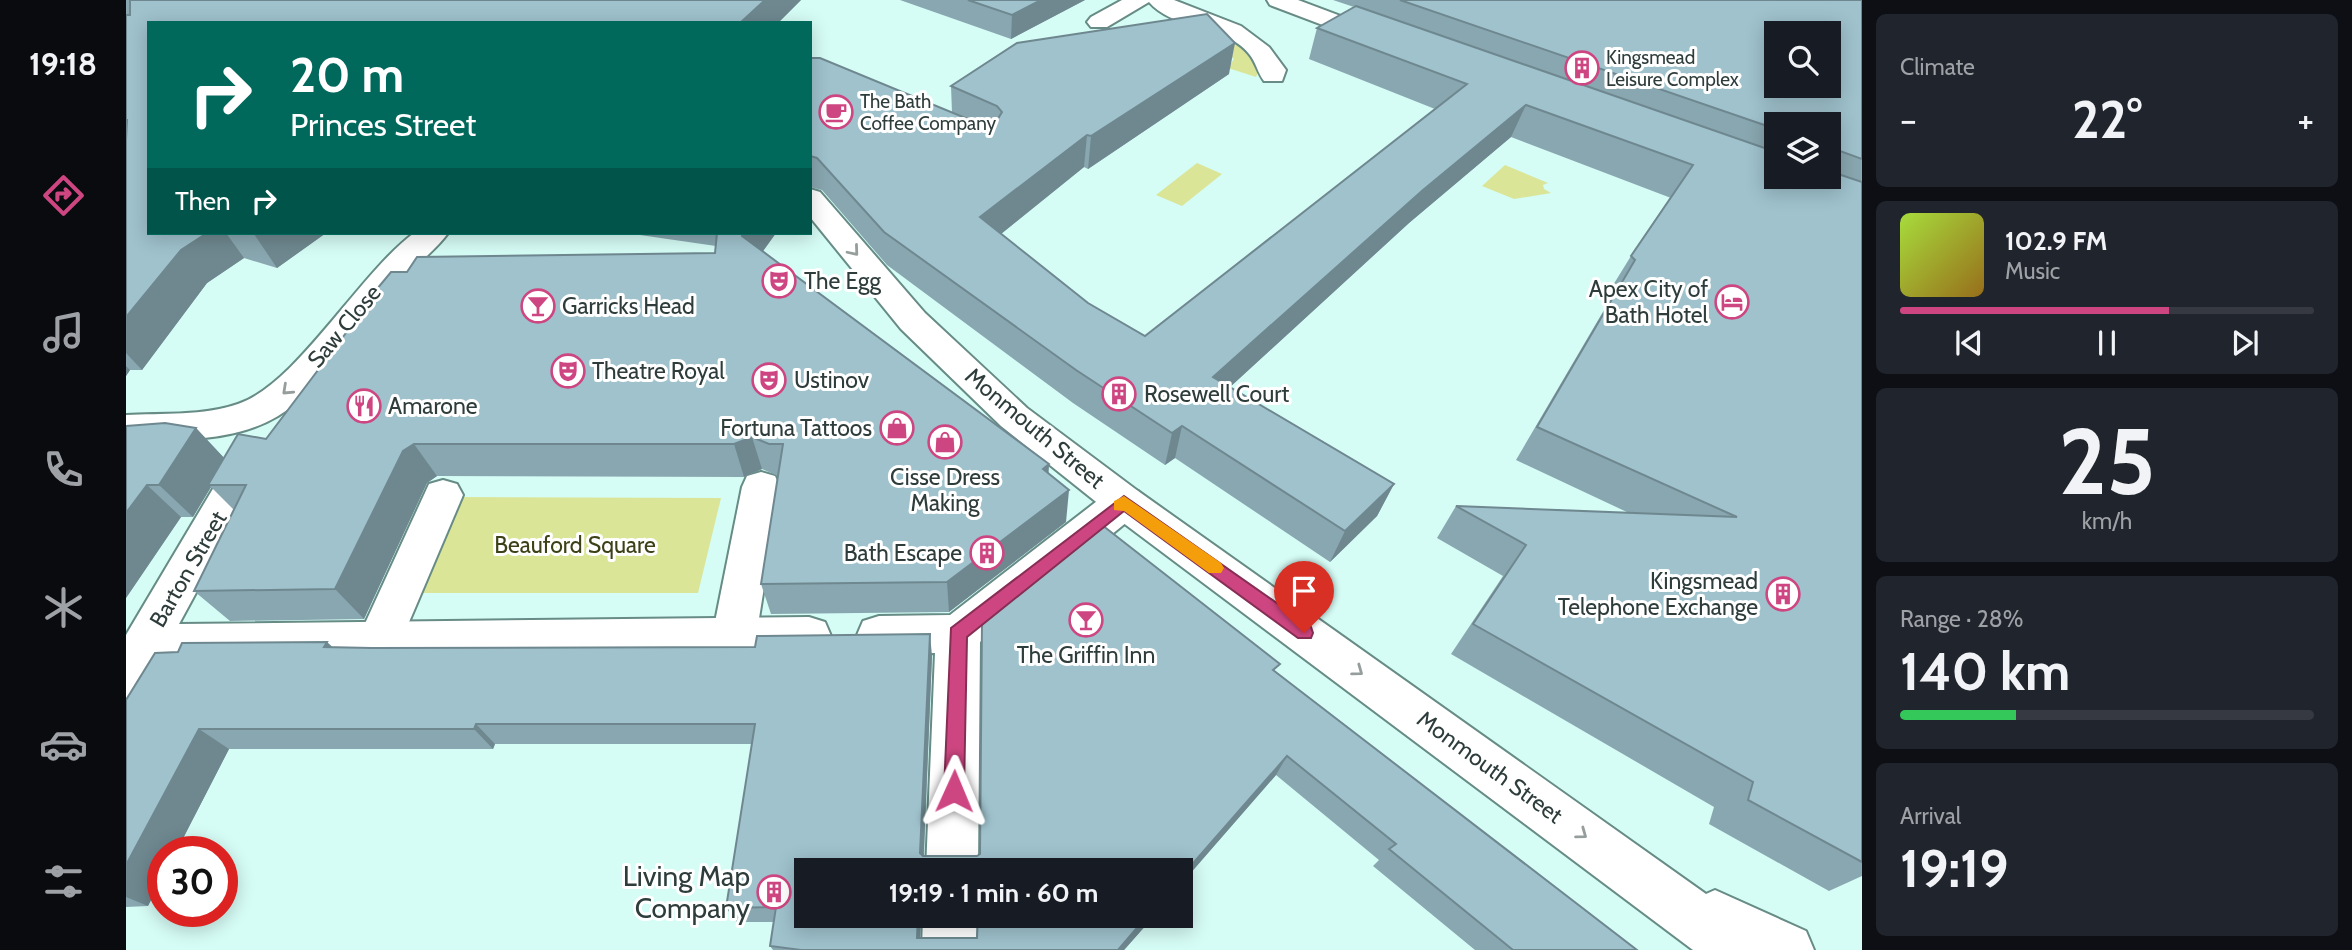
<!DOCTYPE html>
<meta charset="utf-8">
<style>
:root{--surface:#171b24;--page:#20242c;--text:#f1f3f6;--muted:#9ea1a6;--line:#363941;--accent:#ce4681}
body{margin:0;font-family:Cabin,sans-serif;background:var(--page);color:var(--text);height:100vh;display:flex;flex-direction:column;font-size:26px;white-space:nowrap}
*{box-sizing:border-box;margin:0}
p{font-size:23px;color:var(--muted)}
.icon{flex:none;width:38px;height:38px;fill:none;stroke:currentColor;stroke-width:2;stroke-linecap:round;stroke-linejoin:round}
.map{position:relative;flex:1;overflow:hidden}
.panel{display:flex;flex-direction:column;gap:14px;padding:14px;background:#0d0f14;width:490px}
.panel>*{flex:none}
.top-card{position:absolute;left:21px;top:21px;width:665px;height:214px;border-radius:0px;box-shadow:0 4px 18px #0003;background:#00695c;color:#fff;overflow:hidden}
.fabs{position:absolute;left:1638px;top:21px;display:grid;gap:14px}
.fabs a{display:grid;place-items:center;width:77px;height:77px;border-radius:0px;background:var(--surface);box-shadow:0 4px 18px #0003;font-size:35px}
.speed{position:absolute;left:21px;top:836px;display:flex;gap:14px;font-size:35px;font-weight:700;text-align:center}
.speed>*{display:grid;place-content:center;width:91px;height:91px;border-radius:50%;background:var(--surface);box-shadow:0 4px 18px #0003;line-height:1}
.speed .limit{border:10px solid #d22;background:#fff;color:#111}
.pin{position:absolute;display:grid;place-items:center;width:60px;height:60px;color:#fff;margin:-72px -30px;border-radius:50% 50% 50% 0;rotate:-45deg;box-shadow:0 0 7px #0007}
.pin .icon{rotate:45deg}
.me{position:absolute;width:77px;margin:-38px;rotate:1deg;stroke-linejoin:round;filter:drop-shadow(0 0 5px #0008)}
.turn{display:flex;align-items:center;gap:24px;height:147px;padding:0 28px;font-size:32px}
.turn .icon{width:91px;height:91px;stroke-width:2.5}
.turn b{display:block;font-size:49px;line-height:60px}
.then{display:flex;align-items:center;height:66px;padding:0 28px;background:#0003;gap:14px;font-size:26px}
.big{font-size:52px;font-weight:700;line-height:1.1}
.panel .widget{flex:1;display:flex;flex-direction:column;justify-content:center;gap:10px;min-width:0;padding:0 24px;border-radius:10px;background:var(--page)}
.panel .dial{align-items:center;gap:0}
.dial b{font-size:91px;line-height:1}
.song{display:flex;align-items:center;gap:21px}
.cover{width:84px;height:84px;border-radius:10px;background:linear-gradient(135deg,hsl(80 70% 55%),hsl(40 70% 35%))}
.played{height:7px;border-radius:4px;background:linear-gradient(90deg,var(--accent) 65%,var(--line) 65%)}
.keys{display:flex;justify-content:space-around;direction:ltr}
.heat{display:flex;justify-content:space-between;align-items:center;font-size:38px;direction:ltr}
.charge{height:10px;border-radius:5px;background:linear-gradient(90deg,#34c759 28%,var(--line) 0)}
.trip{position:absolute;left:668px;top:858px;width:399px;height:70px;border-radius:0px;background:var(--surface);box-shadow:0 4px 18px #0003;font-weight:700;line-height:70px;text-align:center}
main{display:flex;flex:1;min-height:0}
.tab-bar{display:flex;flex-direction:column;width:126px;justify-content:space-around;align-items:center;background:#090b0e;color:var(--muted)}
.tab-bar .icon{width:49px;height:49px}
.tab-bar .active{color:var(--accent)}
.tab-bar b{font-size:32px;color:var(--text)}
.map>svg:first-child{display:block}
.green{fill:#dbe598}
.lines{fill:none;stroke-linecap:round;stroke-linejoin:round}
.pedestrian-casing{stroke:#678b85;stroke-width:4}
.minor-casing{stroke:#678b85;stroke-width:4}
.tertiary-casing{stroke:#678b85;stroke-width:4}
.pedestrian{fill:#fff;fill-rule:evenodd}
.minor{fill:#fff;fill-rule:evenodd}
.tertiary{fill:#fff;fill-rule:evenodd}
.wall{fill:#89a7b0;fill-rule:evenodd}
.shaded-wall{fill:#6f8890}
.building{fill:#9fc2cd;stroke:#6f8890;stroke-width:2;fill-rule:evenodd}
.oneway{stroke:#969e9d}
.route{fill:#ce4681;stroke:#862e54;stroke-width:2}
.slow{fill:#f59e0b}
.labels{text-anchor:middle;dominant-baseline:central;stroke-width:6;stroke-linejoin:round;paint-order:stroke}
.far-poi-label{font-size:19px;fill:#2e3d3b;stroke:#fff;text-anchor:start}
.poi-label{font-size:23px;fill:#2e3d3b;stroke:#fff;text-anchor:start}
.street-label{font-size:23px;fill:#2e3d3b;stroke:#fff}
.park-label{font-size:23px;fill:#3d4118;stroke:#fff}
.near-poi-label{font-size:28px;fill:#2e3d3b;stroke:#fff;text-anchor:end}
</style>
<main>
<nav class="tab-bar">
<b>19:18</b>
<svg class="icon active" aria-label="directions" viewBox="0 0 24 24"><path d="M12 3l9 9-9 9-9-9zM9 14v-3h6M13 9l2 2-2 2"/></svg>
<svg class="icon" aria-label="music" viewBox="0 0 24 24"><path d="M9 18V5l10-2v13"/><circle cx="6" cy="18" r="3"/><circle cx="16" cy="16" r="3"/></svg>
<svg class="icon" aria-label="phone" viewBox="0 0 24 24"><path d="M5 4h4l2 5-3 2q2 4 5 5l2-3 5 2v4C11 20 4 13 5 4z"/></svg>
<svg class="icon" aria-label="climate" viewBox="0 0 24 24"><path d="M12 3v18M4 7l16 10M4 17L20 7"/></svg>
<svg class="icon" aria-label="car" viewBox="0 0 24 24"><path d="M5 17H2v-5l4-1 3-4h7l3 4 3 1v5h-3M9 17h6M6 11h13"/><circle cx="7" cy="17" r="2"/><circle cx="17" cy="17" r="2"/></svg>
<svg class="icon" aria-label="filters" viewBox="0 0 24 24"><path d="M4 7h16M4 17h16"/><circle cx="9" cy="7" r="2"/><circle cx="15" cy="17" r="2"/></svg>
</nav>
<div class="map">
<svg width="1736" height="950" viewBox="0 0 1736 950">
<rect width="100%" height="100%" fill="#d5fcf5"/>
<g class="green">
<polygon points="1109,40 1128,57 1133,70 1130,77 1102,68 1108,59 1090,43"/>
<polygon points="1071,163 1096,174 1056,206 1030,195"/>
<polygon points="1379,165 1422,183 1417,185 1418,189 1425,193 1388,199 1356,186"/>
<polygon points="336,497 595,498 572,593 292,593"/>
</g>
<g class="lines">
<defs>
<g id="pedestrian">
<polygon points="635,472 649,476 654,487 630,637 624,651 608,656 592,651 586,637 616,487 621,476"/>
<polygon points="317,480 331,484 337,495 275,641 269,655 253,660 237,655 231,641 303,484"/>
</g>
<g id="minor">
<path d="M996,0H1048L1115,26L1143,47L1160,70L1156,81H1138C1128,67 1131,57 1111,43C1084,25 1045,27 1023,2L981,27H965L961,22L965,17Z"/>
<path d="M288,233H322C308,253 276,276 258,298C226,337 196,390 152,416C107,443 50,439 0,443V415C36,413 78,416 112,404C171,384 232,275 288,233Z"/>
<polygon points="123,446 136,450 142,460 53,624 683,617 699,622 705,636 699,650 683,655 31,663 16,692 0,698 0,635 110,450"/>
<polygon points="998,487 1012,491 1018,502 1012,513 854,642 852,870 800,870 809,653 753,654 737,649 731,635 737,621 753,616 824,615 984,491"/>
<polygon points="797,915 851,915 850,950 796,950"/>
</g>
<g id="tertiary">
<polygon points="1141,0 1172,0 1260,33 1264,38 1260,43 1244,43 1144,5"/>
<polygon points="684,189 694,192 799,313 901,408 1012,491 1580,894 1589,890 1680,931 1688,950 1567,950 984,513 875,426 775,329 684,217"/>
</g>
</defs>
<use href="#pedestrian" class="pedestrian-casing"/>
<use href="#minor" class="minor-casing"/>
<use href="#tertiary" class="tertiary-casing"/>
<use href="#pedestrian" class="pedestrian"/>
<use href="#minor" class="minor"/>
<use href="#tertiary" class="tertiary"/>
</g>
<g class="wall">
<polygon points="0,0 675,0 652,23 23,23 23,233 200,233 151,268 118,258 81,283 16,370 4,370 0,376"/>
<polygon points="774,0 959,0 885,39"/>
<path d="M1207,0H1736V876L1703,891L1583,824L1588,807L1325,654L1377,576L1311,538L1330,506L1503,513L1390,460L1488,293L1484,290L1505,256L1545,198L1385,137L1283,223L1104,387L1268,484L1251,516L1204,562L1049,458L1039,465L947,403L761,265L696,190L684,187V58L826,113L825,86L1103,74L962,169L958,167L875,234L962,303L1019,336L1309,109L1183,59L1191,28L1228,7ZM1650,124H1703V177H1650Z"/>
<polygon points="500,233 650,233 637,251 923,464 922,474 940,522 823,612 645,614 635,584 652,476 636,469 618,477 311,476 301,483 238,619 104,621 68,591 108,510 85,487 67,517 55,517 0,598 0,426 70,428 98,458 140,439 233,316 231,313 281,272 589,253 590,246"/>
<polygon points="207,647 806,656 798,856 851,856 1150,672 1511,950 1349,950 1247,866 1253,860 1150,775 1055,884 681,870 681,915 795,915 794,938 851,938 852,915 1029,915 998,950 647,950 644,946 648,922 611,922 600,908 626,744 369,744 367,749 103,749 50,852 37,852 22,906 0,907 0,700"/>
</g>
<g class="shaded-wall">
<polygon points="639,0 675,0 652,23 614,23"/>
<polygon points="915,0 959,0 885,39 886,15"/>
<polygon points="1109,43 1103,74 962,169 965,136"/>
<polygon points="1400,105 1385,137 1283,223 1079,410 1087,377 1297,190"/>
<polygon points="961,135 958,167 855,250 854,217"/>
<polygon points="81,233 100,233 118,258 81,283 16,370 0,353 0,317 55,250"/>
<polygon points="130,233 200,233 151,268 128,234"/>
<polygon points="618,233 650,233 624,269 616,236"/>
<polygon points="0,366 4,370 0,376"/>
<polygon points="1056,426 1049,458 1039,465 1046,433"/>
<polygon points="70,428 101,461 82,485 85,487 67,517 33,485"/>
<polygon points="626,437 636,469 618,477 608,444"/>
<polygon points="288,444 311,476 301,483 238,619 209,589 277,451"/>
<polygon points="923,464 921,497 917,469"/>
<polygon points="1268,484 1251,516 1204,562 1219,531"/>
<polygon points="21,485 55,517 0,598 0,513"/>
<polygon points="943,490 940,522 823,612 821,582"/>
<polygon points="804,634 806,656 797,870 794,853"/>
<polygon points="201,642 224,663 198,647"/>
<polygon points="350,724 369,744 367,749 348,729"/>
<polygon points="73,729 103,749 50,852 37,852 37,878 22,906 0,897 0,865"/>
<polygon points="1161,756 1150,775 1055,884 1055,877"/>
<polygon points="792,915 795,915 794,950 791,938"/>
<polygon points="1022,915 1029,915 998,950 992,950"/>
</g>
<g class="building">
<polygon points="4,0 639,0 614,23 23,23 23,233 81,233 55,250 0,317 0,140 1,120 0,120 0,15 4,15"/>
<polygon points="842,0 915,0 886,15"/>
<path d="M1274,0H1736V159L1703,147V124H1650V129ZM1650,33H1703V86H1650Z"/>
<polygon points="1230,6 1650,152 1650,177 1703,177 1703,171 1736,182 1736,862 1622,800 1627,782 1347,624 1400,545 1330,506 1611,517 1411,427 1509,260 1505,256 1567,165 1400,105 1297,190 1087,377 1268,484 1219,531 1056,426 1046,433 950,370 758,232 691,158 684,156 684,58 694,58 849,122 870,122 876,112 871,106 825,86 891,43 1081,14 1109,43 965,136 961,135 854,217 962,303 1019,336 1341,84 1191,28"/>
<polygon points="591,233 618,233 616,236 923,464 917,469 943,490 821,582 635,584 657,444 643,444 626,437 608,444 288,444 277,451 209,589 68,591 120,485 82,485 112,434 140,439 235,313 231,313 265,272 281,272 291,257 589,253"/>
<polygon points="39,423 70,428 33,485 21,485 0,513 0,426"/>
<polygon points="976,525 1154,664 1147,670 1511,950 1387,950 1263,849 1270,844 1161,756 1055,877 1055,870 681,870 681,915 792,915 791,938 851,938 852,915 1022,915 992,950 675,950 644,946 650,907 600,908 629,724 350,724 348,729 73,729 0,865 0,700 29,653 52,652 56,643 201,642 198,647 245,648 629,647 631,636 804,634 794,853 797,856 851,856 854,854 856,621"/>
</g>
<defs><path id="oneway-chevron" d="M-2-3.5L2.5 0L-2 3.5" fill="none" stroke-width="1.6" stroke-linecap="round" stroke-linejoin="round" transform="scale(1.75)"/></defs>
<g class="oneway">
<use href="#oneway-chevron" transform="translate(728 251) rotate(50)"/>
<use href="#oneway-chevron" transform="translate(161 390) rotate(137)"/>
<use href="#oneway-chevron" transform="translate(1232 671) rotate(36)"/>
<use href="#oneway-chevron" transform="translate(1456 834) rotate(36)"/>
</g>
<polygon class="route" points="998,496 1185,627 1187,633 1185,638 1172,638 998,511 841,637 838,791 835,798 828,801 821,798 818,791 825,628"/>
<polygon class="slow" points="998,496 1095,563 1098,568 1095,573 1083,573 998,511 988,510 988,501"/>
<defs>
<symbol id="building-ring" viewBox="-11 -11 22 22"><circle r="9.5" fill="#fff" stroke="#ce4681" stroke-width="1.5"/><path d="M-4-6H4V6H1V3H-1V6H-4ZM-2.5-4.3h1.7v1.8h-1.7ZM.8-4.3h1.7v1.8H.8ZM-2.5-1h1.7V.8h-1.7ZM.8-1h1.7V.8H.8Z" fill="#ce4681"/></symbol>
<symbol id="cafe-ring" viewBox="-11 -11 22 22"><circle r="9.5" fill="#fff" stroke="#ce4681" stroke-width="1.5"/><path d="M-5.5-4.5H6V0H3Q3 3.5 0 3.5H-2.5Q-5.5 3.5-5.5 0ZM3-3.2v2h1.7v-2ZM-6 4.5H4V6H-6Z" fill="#ce4681"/></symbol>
<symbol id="theatre-ring" viewBox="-11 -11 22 22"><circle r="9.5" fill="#fff" stroke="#ce4681" stroke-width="1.5"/><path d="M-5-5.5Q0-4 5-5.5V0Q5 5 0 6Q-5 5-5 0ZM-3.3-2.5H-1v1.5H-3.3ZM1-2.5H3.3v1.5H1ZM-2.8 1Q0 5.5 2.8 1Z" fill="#ce4681"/></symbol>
<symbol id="hotel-ring" viewBox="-11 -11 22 22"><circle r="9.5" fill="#fff" stroke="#ce4681" stroke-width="1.5"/><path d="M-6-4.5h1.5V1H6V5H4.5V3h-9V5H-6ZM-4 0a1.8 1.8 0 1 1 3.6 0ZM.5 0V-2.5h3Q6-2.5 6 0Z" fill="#ce4681"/></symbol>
<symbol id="bar-ring" viewBox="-11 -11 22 22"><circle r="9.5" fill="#fff" stroke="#ce4681" stroke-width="1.5"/><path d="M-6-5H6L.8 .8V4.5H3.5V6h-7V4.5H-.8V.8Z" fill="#ce4681"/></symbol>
<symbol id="restaurant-ring" viewBox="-11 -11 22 22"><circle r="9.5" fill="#fff" stroke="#ce4681" stroke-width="1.5"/><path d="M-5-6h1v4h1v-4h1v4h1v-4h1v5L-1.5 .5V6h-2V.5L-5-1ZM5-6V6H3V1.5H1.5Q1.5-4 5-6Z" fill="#ce4681"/></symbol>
<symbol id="shop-ring" viewBox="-11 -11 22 22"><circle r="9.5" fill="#fff" stroke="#ce4681" stroke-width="1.5"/><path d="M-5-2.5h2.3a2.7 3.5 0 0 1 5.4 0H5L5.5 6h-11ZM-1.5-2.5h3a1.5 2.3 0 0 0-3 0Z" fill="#ce4681"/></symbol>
</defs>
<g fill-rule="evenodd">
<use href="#building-ring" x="1437" y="49" width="38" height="38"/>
<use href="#cafe-ring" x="691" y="93" width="38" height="38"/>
<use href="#theatre-ring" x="634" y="262" width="38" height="38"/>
<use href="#hotel-ring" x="1587" y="283" width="38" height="38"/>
<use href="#bar-ring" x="393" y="287" width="38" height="38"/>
<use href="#theatre-ring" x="423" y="352" width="38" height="38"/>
<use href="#theatre-ring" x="624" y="361" width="38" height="38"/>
<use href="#building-ring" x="974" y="375" width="38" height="38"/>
<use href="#restaurant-ring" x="219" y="387" width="38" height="38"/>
<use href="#shop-ring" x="752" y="409" width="38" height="38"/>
<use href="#shop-ring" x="800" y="423" width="38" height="38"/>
<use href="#building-ring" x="842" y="534" width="38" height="38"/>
<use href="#building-ring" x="1638" y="575" width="38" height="38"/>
<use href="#bar-ring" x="941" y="601" width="38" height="38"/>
<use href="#building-ring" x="629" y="873" width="38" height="38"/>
</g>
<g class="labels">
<g class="far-poi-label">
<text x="1480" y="57">Kingsmead<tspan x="1480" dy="22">Leisure Complex</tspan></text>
<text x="734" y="101">The Bath<tspan x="734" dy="22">Coffee Company</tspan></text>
</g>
<g class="poi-label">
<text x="678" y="281">The Egg</text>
<text x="1582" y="289" text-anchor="end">Apex City of<tspan x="1582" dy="26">Bath Hotel</tspan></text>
<text x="436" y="306">Garricks Head</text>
<text x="466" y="371">Theatre Royal</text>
<text x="668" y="380">Ustinov</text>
<text x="1018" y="394">Rosewell Court</text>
<text x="262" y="406">Amarone</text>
<text x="746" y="428" text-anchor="end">Fortuna Tattoos</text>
<text x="819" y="477" text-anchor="middle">Cisse Dress<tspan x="819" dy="26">Making</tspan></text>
<text x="836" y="553" text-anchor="end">Bath Escape</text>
<text x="1632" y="581" text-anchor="end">Kingsmead<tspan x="1632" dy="26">Telephone Exchange</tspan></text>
<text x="960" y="655" text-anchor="middle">The Griffin Inn</text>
</g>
<g class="street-label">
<text transform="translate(218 326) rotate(-50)">Saw Close</text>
<text transform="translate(909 428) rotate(40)">Monmouth Street</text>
<text transform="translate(62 569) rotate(-60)">Barton Street</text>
<text transform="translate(1364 767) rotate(36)">Monmouth Street</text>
</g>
<g class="park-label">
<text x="449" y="545">Beauford Square</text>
</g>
<g class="near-poi-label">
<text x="624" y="876">Living Map<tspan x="624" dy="32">Company</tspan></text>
</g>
</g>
</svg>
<div class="fabs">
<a><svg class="icon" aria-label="search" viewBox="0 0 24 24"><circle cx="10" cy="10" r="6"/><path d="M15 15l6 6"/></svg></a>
<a><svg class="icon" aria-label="layers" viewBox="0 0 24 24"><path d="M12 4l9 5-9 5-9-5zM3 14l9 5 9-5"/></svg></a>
</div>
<div class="speed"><div class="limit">30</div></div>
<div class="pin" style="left:1178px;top:633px;background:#d93025"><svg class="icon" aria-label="arrive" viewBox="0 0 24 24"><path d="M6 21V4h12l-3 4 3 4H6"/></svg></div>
<svg class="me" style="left:828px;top:791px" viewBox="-20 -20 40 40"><path d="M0-17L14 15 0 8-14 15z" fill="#ce4681" stroke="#fff" stroke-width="4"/></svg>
<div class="trip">19:19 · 1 min · 60 m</div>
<div class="top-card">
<div class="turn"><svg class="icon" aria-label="right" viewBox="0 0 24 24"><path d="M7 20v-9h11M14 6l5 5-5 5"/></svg><div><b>20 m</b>Princes Street</div></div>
<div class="then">Then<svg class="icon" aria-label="right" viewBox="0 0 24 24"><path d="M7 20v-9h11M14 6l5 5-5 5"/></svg></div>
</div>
</div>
<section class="panel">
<div class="widget"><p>Climate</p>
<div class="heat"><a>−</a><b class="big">22°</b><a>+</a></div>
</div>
<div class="widget">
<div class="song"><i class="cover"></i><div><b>102.9 FM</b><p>Music</p></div></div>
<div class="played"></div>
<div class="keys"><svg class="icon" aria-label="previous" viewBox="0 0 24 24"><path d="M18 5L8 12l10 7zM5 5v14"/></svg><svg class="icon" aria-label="pause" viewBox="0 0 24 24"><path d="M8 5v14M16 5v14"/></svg><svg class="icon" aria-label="next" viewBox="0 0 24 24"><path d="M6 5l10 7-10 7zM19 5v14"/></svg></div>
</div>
<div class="widget dial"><b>25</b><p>km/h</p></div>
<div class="widget"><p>Range · 28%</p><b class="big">140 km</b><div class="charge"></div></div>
<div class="widget"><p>Arrival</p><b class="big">19:19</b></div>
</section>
</main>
